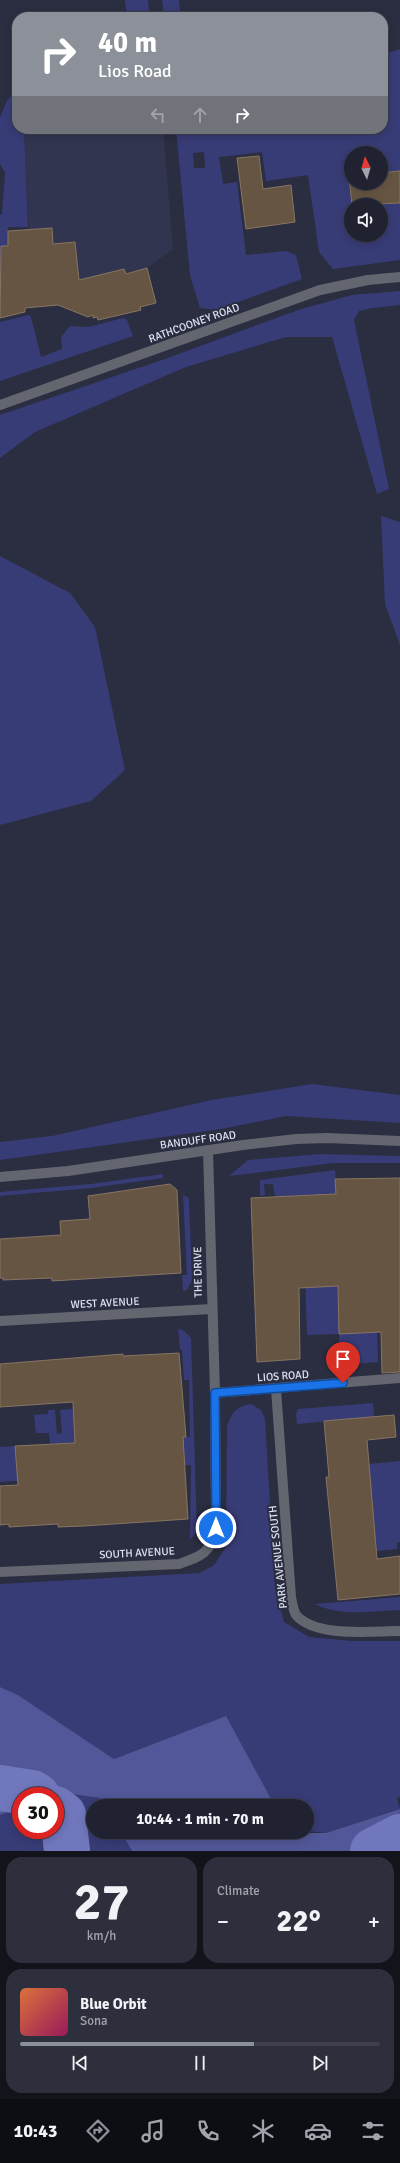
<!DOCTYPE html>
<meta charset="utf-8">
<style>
:root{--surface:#202231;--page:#2d2f3d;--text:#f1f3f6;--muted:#a2a4ab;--line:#3d3f4d;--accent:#8c9099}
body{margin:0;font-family:Signika,sans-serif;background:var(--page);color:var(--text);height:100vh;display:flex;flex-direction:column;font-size:15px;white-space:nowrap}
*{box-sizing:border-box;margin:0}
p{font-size:13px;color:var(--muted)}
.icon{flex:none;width:22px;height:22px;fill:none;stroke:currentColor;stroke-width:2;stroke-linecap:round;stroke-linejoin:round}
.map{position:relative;height:1851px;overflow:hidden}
.details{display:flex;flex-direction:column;gap:6px;padding:6px;background:#12131b;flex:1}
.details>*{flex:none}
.guide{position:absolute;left:12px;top:12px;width:376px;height:122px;border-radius:16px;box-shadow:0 2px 10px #0003,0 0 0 1px var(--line);background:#8c9099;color:#fff;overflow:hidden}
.needle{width:26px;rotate:355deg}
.buttons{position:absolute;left:344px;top:146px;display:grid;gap:8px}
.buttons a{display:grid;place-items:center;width:44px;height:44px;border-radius:50%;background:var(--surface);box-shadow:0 2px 10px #0003,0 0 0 1px var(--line);font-size:20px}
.speed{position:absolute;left:12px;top:1787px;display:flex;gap:8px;font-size:20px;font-weight:700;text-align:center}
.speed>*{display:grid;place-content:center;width:52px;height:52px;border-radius:50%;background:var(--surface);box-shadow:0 2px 10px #0003,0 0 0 1px var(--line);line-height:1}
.speed .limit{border:6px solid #d22;background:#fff;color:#111}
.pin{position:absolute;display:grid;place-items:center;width:34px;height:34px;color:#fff;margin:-41px -17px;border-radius:50% 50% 50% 0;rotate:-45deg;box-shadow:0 0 4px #0007}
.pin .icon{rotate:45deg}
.me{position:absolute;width:44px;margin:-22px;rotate:0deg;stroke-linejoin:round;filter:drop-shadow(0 0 3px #0008)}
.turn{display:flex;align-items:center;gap:14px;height:84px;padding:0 20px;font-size:18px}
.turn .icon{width:52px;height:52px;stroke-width:2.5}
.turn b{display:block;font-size:28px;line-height:34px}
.lanes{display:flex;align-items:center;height:38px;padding:0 20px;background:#0003;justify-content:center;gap:20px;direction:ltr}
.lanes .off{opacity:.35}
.big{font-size:30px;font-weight:700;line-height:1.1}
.details .card{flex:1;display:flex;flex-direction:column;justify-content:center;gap:6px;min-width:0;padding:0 14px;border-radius:16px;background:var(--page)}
.details .dial{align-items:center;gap:0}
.dial b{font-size:52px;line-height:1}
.song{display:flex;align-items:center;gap:12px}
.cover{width:48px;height:48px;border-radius:6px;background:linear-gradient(135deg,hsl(20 70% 55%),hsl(330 70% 35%))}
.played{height:4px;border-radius:2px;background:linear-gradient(90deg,var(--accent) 65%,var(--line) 65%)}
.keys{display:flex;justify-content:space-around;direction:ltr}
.heat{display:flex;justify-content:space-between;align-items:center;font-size:22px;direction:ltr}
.details .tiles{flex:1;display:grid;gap:6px;grid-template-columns:1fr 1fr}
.card:last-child{grid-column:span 2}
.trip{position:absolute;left:86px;top:1799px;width:228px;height:40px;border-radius:20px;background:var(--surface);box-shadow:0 2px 10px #0003,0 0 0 1px var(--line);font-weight:700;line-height:40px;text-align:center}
.dock{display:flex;height:64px;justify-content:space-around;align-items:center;background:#0d0e14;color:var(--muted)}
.dock .icon{width:28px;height:28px}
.dock .on{color:var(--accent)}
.dock b{font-size:18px;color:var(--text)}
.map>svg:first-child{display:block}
.built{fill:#323550}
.green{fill:#383c76;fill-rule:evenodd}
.forest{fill:#525799}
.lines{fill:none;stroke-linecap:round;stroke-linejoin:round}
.river{stroke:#7077bc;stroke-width:46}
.building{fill:#675543;stroke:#877562}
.minor{stroke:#63656f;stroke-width:10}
.route-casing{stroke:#114b97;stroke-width:10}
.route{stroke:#1a73e8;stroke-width:7}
.labels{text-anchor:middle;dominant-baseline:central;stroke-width:4;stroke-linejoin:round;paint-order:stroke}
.street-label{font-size:11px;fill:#dfe2ef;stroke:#2b2d41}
</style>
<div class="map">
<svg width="400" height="1851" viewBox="0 0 400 1851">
<rect width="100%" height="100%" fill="#2b2d41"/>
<polygon class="built" points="24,129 163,129 173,249 147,268 126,274 124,269 79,280 55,295 58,305 37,297 29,231"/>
<g class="green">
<polygon points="125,0 148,0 150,17 127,17"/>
<polygon points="162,0 179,0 181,17 164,17"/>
<path d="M400,49V260L333,269L319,252L308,175L266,181L262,152L219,157L223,184L237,182L246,255L286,251L296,255L302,279L216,310L200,308L190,275L176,129H383V55ZM204,152L205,168H194L193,153ZM351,153H381V183H351ZM351,205H381V235H351Z"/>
<polygon points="17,87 17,129 24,129 28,227 8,227 8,246 4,269 0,270 0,215 2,214 5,173 0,164 0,117 7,101"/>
<polygon points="400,291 400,305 372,308 359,311 354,320 389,489 377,494 332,337 286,337 186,367 35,432 0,458 0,415 165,359 298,310 352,295"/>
<polygon points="29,315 31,317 41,357 62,349 61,337 70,326 88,327 123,318 127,320 133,336 0,381 0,322"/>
<polygon points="381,516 400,522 400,645 385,604"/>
<polygon points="0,556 70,593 95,627 125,770 91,801 0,825"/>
<polygon points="312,1084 400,1095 400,1123 286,1116 221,1129 0,1160 0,1142 52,1136 212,1100"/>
<polygon points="320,1154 400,1156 400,1163 333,1163 229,1176 248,1160"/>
<polygon points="335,1170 336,1185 363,1202 307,1195 275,1197 273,1184 264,1184 265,1195 260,1196 260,1180"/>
<polygon points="163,1174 163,1178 91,1188 0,1196 0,1192 91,1184"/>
<polygon points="183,1195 188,1197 189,1200 192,1280 187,1290 183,1291 182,1275 187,1275"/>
<polygon points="305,1277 376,1290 378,1362 340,1365 339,1334 307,1335"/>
<polygon points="178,1329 183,1330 191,1338 197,1531 190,1540 191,1465 170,1467 75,1462 74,1443 50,1444 49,1433 36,1433 34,1415 48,1414 48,1410 55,1410 57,1434 62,1433 60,1410 73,1409 74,1413 182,1437 190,1437 189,1380 184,1380 182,1350 180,1350"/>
<polygon points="373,1403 374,1417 297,1424 296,1414 298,1409"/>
<path d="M251,1404L261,1410L265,1419L275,1589L284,1622L309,1637L353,1641H400V1797L397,1798L400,1809L326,1833L307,1831V1806H275L226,1716L114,1759L18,1695L0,1687V1584L200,1573L214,1565L226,1547L227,1426C232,1413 236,1406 251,1404Z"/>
<polygon points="15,1446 16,1456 28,1480 0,1482 0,1447"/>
<polygon points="400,1461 400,1542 397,1542 397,1549 376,1551 369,1464"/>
<path d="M400,1597V1610C372,1611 340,1617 315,1604Z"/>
<polygon points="71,1794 100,1798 105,1806 93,1806 93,1832 121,1832 132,1851 0,1851 0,1815 21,1807 21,1830 55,1830 54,1796"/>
</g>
<g class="forest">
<polygon points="0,1687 18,1695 114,1759 226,1716 275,1806 105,1806 100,1798 71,1794 21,1796 21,1807 0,1815"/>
<polygon points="400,1809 399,1851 132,1851 121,1832 326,1833"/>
</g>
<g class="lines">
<g class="river">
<polyline points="0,1788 32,1793 37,1796"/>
<polyline points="55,1809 63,1815 67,1851"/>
<polyline points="373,1851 400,1837"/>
</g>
</g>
<g class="building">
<polygon points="259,156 263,189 291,185 295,222 246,229 237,158"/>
<polygon points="400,171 400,203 352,205 349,177 351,177 351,183 381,183 381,173"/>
<polygon points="52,228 53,244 75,242 79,280 124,269 126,274 147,268 156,303 140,307 141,310 98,320 97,317 93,318 93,315 88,317 58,305 25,308 25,312 0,318 1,246 8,246 8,231"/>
<polygon points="400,1178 400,1372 382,1373 381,1332 339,1334 338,1286 299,1288 300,1359 257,1362 251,1198 336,1194 335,1179"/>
<polygon points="170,1184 177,1190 181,1273 52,1281 52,1278 3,1280 3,1278 0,1278 0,1239 61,1235 60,1221 90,1219 88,1196"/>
<polygon points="179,1353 186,1437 183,1437 188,1519 84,1526 58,1527 58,1524 9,1527 9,1524 0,1525 0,1486 18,1485 15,1446 75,1443 73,1402 0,1407 0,1364 123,1354 123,1356"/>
<polygon points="394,1415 396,1437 367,1440 377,1559 400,1556 400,1594 338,1600 326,1477 329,1477 324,1421"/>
</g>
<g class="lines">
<g class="minor">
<polyline points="0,405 320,290 368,280 400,277"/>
<polyline points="0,1177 68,1171 243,1145 296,1139 327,1138 400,1141"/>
<polyline points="0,1321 211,1309"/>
<path d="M276,1389L291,1597C292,1602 293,1610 296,1615C316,1638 372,1631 400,1631"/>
<polyline points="215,1393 400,1378"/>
<path d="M0,1572L179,1564C202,1556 211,1553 216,1528L215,1393L208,1150"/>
</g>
</g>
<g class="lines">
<defs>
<polyline id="route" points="216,1528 215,1393 343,1383"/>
</defs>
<use href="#route" class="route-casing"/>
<use href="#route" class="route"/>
</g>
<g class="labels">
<g class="street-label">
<text transform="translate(194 323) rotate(-20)">RATHCOONEY ROAD</text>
<text transform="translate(198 1140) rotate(-8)">BANDUFF ROAD</text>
<text transform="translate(198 1272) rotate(-91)">THE DRIVE</text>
<text transform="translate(105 1303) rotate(-3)">WEST AVENUE</text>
<text transform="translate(283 1376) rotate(-4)">LIOS ROAD</text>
<text transform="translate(137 1553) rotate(-3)">SOUTH AVENUE</text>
<text transform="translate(278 1557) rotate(-96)">PARK AVENUE SOUTH</text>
</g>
</g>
</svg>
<div class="buttons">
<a><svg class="needle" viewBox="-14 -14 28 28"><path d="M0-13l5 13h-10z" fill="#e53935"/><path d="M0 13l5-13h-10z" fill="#a2a4ab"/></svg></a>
<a><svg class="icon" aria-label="sound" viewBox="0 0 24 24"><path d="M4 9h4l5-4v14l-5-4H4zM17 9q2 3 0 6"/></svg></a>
</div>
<div class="speed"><div class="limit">30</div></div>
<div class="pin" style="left:343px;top:1383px;background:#d93025"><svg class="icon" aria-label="arrive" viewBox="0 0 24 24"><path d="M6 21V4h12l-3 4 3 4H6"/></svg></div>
<svg class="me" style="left:216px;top:1528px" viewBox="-20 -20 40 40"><circle r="17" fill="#1a73e8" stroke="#fff" stroke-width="3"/><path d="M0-11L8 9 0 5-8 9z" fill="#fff"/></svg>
<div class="trip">10:44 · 1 min · 70 m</div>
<div class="guide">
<div class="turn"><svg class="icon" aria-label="right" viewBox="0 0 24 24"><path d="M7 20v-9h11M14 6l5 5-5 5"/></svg><div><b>40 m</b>Lios Road</div></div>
<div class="lanes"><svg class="icon off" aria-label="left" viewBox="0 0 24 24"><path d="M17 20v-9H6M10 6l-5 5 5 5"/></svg><svg class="icon off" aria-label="ahead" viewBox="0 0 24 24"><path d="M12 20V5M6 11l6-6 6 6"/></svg><svg class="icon" aria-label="right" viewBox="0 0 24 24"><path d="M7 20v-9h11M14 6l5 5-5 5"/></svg></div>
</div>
</div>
<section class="details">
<div class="tiles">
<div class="card dial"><b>27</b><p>km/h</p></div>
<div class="card"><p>Climate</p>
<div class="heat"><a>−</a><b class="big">22°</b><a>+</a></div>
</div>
<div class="card">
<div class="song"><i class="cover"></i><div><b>Blue Orbit</b><p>Sona</p></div></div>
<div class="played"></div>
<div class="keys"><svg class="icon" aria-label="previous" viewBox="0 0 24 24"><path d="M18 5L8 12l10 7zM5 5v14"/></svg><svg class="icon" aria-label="pause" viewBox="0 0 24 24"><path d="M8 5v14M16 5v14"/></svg><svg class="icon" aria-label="next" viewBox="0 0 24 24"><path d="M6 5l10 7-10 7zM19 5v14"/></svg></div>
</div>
</div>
</section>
<nav class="dock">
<b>10:43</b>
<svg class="icon on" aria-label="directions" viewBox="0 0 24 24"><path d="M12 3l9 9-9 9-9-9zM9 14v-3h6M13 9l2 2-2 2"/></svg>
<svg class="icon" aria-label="music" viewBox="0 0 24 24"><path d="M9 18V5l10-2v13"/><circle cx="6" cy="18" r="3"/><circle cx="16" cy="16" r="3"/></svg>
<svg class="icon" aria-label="phone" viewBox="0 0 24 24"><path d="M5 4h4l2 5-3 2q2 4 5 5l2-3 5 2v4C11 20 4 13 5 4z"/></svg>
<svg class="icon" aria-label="climate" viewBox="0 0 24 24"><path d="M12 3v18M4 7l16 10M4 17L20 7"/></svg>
<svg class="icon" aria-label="car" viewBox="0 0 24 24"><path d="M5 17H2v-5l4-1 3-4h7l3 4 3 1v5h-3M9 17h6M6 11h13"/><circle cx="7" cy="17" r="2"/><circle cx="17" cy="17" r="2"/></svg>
<svg class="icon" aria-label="filters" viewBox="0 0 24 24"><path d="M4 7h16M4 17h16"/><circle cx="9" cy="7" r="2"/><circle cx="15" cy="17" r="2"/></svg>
</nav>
